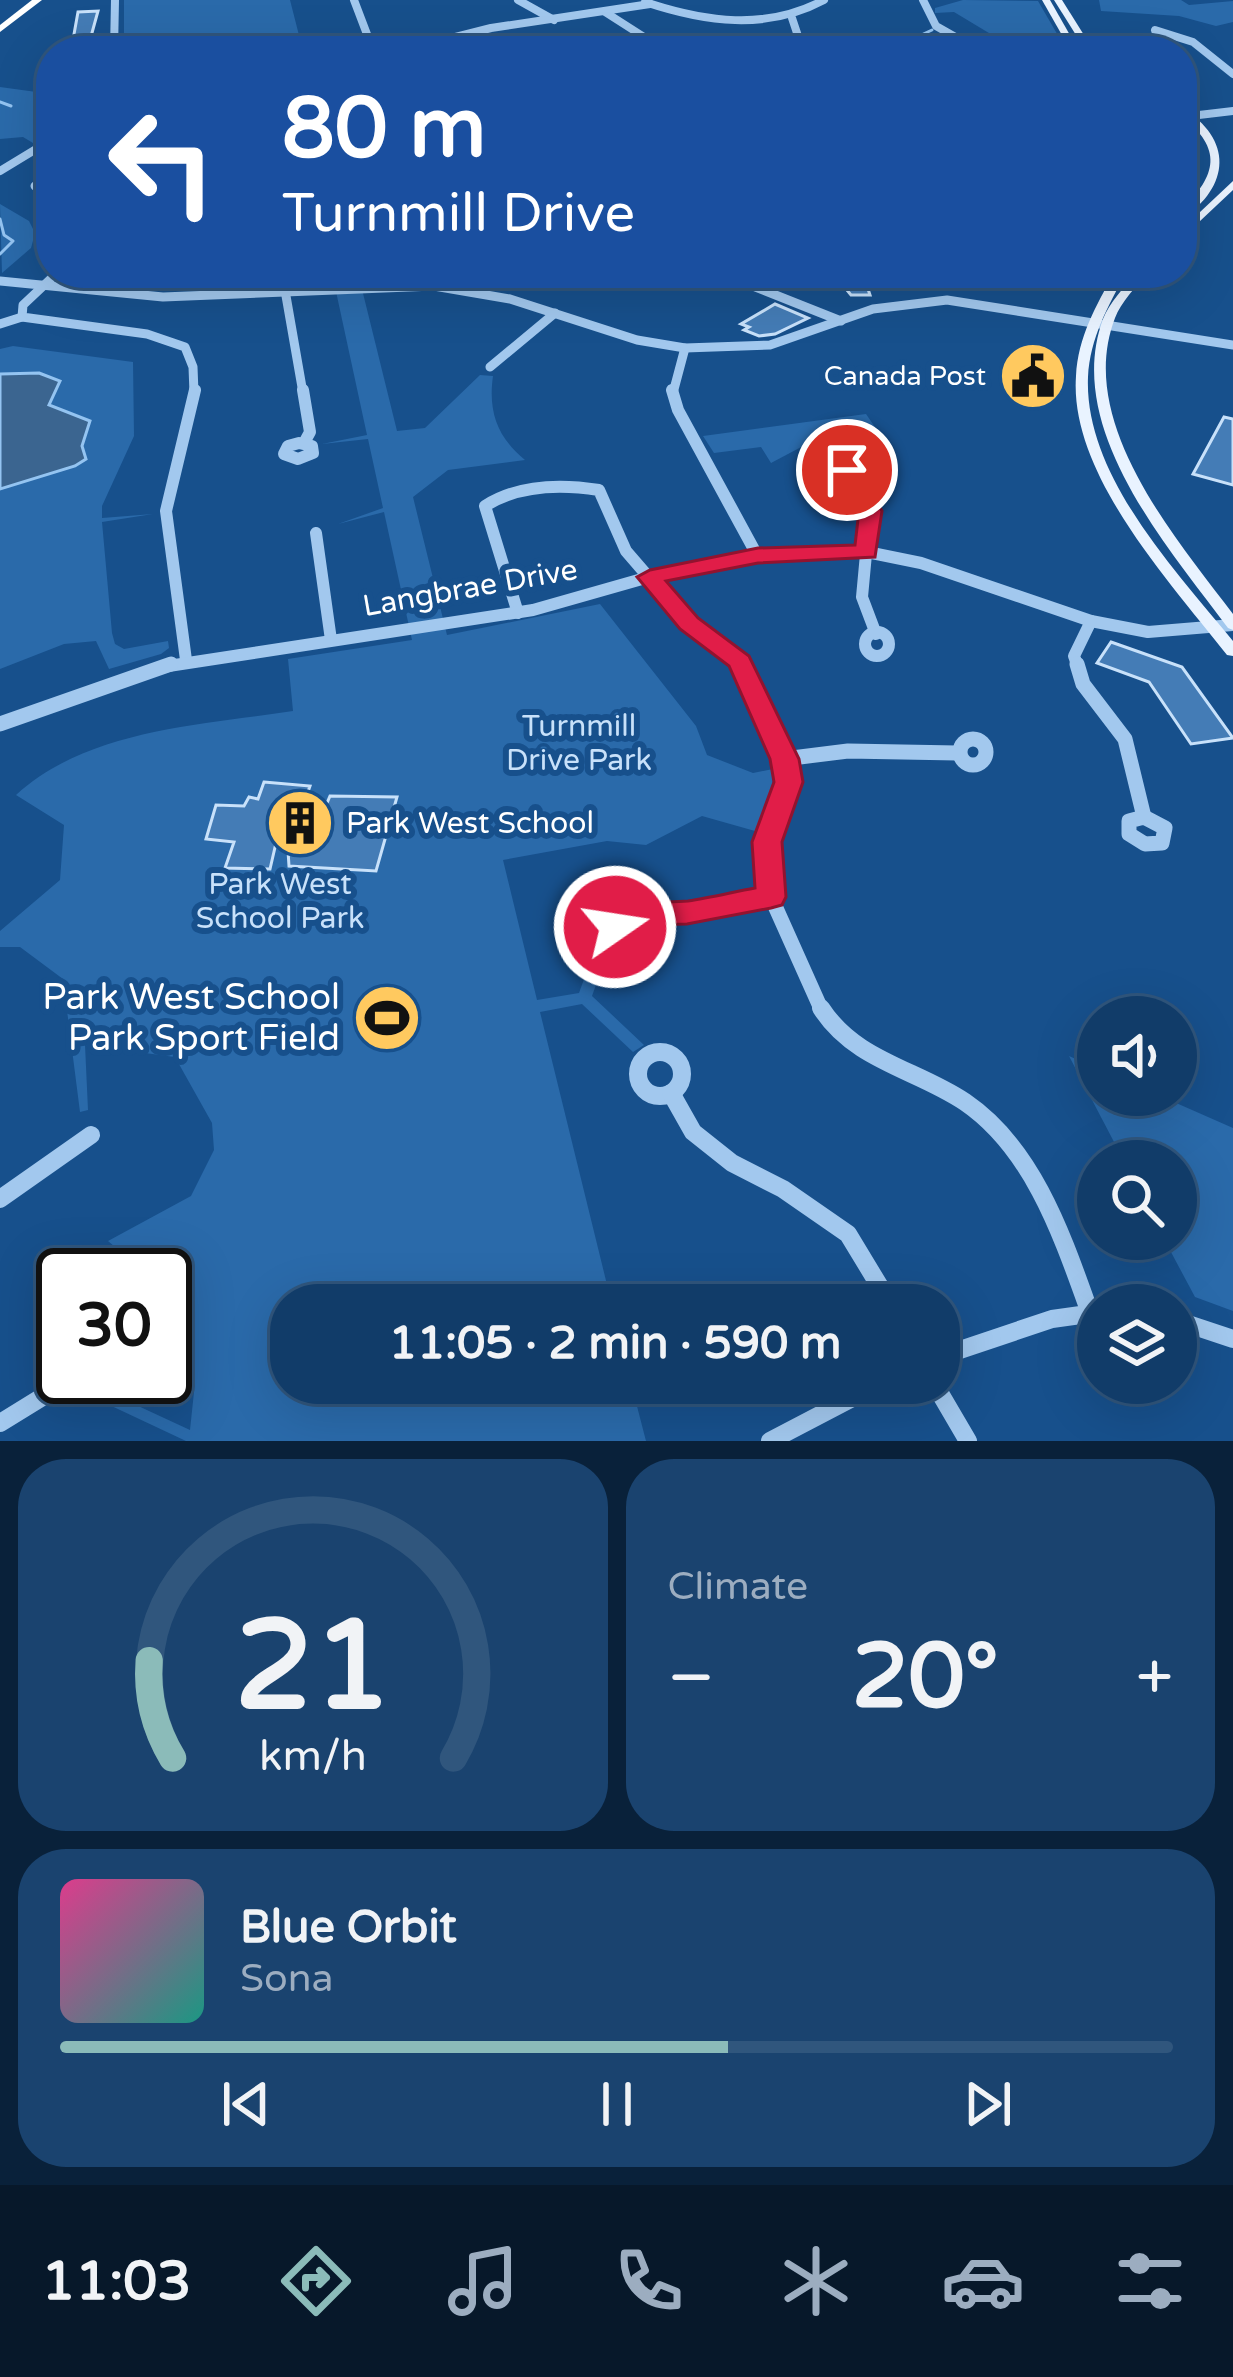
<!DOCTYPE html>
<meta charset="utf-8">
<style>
:root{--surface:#113c69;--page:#1a436f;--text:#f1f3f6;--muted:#9cadc0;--line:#30567d;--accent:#8bbbb9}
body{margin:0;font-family:"Varela Round",sans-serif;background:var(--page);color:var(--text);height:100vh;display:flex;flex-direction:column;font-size:45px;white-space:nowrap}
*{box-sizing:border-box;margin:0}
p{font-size:39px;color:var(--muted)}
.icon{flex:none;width:66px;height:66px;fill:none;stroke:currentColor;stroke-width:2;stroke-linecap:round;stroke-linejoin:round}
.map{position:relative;height:1441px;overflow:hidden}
.side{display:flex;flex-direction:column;gap:18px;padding:18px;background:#09213a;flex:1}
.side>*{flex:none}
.hud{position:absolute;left:36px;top:36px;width:1161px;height:252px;border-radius:48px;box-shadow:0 12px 48px #0002,0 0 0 3px var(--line);background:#1a4fa0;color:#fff;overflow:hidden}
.controls{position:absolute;left:1077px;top:996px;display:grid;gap:24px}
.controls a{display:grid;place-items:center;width:120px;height:120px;border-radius:50%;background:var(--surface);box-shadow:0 12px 48px #0002,0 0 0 3px var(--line);font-size:60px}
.speed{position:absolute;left:36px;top:1248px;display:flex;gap:24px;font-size:60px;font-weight:700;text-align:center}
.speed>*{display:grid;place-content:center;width:156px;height:156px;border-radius:50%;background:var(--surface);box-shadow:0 12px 48px #0002,0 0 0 3px var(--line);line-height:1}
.speed .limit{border:6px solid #111;border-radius:18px;background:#fff;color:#111}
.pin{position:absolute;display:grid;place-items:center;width:102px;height:102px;color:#fff;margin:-51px;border:6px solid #fff;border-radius:50%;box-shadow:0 3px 12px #0007}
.me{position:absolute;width:132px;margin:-66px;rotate:77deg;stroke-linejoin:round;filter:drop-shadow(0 0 9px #0008)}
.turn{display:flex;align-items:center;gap:42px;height:252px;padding:0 48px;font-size:54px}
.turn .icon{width:156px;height:156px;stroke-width:2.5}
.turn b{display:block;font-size:84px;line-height:102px}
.big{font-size:90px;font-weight:800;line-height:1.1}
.side .widget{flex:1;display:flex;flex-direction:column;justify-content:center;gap:18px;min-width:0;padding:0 42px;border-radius:48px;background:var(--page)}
.side .dial{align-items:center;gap:0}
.dial svg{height:312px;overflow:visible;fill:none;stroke:var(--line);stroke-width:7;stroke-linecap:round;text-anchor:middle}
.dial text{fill:var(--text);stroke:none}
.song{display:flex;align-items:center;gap:36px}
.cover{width:144px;height:144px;border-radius:18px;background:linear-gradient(135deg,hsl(330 70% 55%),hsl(170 70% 35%))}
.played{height:12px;border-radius:6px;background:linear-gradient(90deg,var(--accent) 60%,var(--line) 60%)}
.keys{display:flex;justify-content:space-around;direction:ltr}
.heat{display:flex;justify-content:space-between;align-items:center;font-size:66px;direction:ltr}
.side .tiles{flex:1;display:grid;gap:18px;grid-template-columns:1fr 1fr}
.widget:last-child{grid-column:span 2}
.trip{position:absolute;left:270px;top:1284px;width:690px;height:120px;border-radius:48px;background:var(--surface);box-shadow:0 12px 48px #0002,0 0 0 3px var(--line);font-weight:800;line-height:120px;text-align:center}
.tab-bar{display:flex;height:192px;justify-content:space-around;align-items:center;background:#07182a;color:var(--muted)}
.tab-bar .icon{width:84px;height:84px}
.tab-bar .current{color:var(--accent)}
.tab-bar b{font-size:54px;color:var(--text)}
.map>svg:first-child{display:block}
.green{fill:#2a6aaa}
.water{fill:#3b6590;stroke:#94c4f1;stroke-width:3}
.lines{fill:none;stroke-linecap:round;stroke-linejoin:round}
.stream{stroke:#94c4f1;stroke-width:3}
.building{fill:#447cb6;stroke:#c8e1fa;stroke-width:3}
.minor-far4{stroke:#a2c8ee;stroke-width:8}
.minor-far3{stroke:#a2c8ee;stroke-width:9}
.minor-far2{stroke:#a2c8ee;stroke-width:12}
.minor-far1{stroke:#a2c8ee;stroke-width:15}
.minor{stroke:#a2c8ee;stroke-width:18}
.major{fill:#e9f3ff;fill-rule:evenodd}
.highway{fill:#fff;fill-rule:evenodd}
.route{fill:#e11d48;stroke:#92132f;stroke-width:3}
.labels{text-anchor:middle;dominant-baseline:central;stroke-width:12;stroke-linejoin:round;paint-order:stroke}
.far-poi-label{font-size:27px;fill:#fff;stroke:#17508c;text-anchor:end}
.street-label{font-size:30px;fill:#fff;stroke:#17508c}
.park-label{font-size:30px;fill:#c8e1fa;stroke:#17508c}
.poi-label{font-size:30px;fill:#fff;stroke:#17508c;text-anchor:start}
.near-poi-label{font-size:36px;fill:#fff;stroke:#17508c;text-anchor:end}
</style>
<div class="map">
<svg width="1233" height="1441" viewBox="0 0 1233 1441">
<rect width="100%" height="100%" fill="#17508c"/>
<g class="green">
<polygon points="124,0 290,0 303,51 283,51 279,36 124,49"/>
<polygon points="963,0 1038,1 1067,51 1019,51 954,12 935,13 935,8"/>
<polygon points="1099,0 1181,0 1189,5 1233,1 1233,22 1216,26 1179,16 1101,11"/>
<polygon points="0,87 51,94 51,130 33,143 23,137 0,139"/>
<polygon points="0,204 29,221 35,233 31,248 2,273"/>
<path d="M332,273H358L397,431L425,428L480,375L493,376C488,411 497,437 525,460L448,470L413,497L447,635L600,604L696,726L707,755L753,773L773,769L772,792L755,831L702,816L646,845L607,841L503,860L537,1000L579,993L600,935L613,937L592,996L644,1045L633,1052L582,1004L540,1012L612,1305H291V1383H631L646,1441H186L103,1402L108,1392L190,1430L194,1392L175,1380L178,1339L190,1311L165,1289V1275H148L108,1241L191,1196L214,1150L212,1123L175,1057L85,1045L88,1110L80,1112L63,979L20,947H0V931L60,880L64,825L16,795C88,729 201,725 293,711L288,659L412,640L384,512L338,524L383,508L368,439L322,444L367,435Z"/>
<polygon points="13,346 133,362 134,436 102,506 102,518 153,514 102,522 112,633 115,644 124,649 168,641 169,648 161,654 109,669 96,641 64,644 0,669 0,489 82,446 90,421 48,405 59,382 39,373 0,374 0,349"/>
<polygon points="866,414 894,455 850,439 811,444 830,466 825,467 805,445 771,463 761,447 714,453 703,436"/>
<polygon points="1069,1056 1098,1069 1098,1095 1158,1095 1233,1128 1233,1311 1195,1297 1164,1239 1176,1239 1176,1161 1124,1161"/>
</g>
<polygon class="water" points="39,373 60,381 49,405 90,421 82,446 86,459 75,466 0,489 0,374"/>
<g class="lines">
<g class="stream">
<polyline points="887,51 932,30"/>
<polyline points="0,102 11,106"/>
<polyline points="0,219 4,235 13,241 0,254"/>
</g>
</g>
<g class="building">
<polygon points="98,11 87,51 71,51 78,12"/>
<polygon points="833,273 871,273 874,289 868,289 870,295 851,295"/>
<polygon points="775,304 808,318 775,334 759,336 744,330 749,327 741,324"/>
<polygon points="1224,417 1233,419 1233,485 1193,474"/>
<polygon points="1111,642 1182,667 1233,738 1191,744 1149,682 1097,663"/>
<polygon points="264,782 310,786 304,803 327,803 330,796 397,797 376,871 289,866 285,804 270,869 225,868 234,842 206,839 216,805 244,806 249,797 258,799"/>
</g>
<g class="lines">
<g class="minor-far4">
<polyline points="354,0 373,50 420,46 491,28 650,4"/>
<polyline points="518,0 554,20"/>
<polyline points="923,0 936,26 980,51"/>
<path d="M645,2C705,22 766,31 824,0"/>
<polyline points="605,12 655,44 721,51"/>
<polyline points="1155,30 1193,42 1233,74"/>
<polyline points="114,51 115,0"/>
<polyline points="724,51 802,48 792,18"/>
<polyline points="1182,117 1233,111"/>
<polyline points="0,171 51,140"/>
</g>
<g class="minor-far3">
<polyline points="51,183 35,186 51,195"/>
<polyline points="57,273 23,305 22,317 147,334 185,347 193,367 194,393"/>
<polyline points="282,273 303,393"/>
<polyline points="720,273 841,321"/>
<polyline points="955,273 997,282 1017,273"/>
<polyline points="0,281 163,297 434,286 510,299 637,340 685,348 770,345 873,309 947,300 1233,345"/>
<polyline points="0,324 22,317"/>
<polyline points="490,367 555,313"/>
<polyline points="673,393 685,348"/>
</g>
<g class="minor-far2">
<polyline points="303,390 310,432 304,443"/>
<polyline points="672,390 678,410 757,555"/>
<polygon points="299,443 312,446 313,453 298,459 284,454 288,446"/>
<polygon points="842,471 858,474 860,481 837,483 833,475"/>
<polyline points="854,485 870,511 862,597 876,634"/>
<polyline points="316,533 331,640"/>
<path d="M518,613L485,506C518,485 561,484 599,490L626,551L689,624L743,667"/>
<circle cx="877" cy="644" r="12"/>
<polyline points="186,660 166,511 195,390"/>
<polyline points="162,667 533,610 649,577 757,555 867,552 921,563 1091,621 1148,632 1233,625"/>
<polyline points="1078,667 1074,656 1091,621"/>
</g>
<g class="minor-far1">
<polyline points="741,664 784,759 788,781 767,842 771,897 822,1011"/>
<polyline points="1077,664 1083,684 1125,739 1144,817"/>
<polyline points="0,724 171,664"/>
<circle cx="973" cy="752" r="13"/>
<polyline points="784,759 848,751 957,753"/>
<polygon points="1144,817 1165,828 1162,843 1145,844 1129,834 1129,821"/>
<circle cx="614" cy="911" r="18"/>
<polyline points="634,914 687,913 771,897"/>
</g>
<g class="minor">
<path d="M821,1008C855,1061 916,1069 965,1102C1034,1149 1063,1238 1090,1313"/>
<circle cx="660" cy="1074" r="22"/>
<polyline points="671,1093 693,1132 732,1163 783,1189 848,1234 891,1305"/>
<polyline points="0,1199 91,1135"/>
<polyline points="1176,1320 1233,1339"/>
<polyline points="939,1357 1052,1319 1095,1313"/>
<polyline points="934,1383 968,1441"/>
<polyline points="0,1423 65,1383"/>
<polyline points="770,1441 881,1383"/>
</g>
<g class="major">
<polygon points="1042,0 1050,0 1079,51 1071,51"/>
<polygon points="1054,0 1062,0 1094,51 1086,51"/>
<path d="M1182,108C1233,139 1231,186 1182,219V210C1217,174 1223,150 1182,116Z"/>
<polygon points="1233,181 1233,190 1182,238 1182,229"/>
<path d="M1114,273H1126C1108,306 1090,338 1088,377C1084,475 1175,570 1233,641V656L1227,655C1170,582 1069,474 1076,376C1078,337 1096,306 1114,273Z"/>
<path d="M1135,273H1147C1136,287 1121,302 1115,318C1075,422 1175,537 1233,614V630L1228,628C1167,546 1063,428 1103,319C1109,303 1125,287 1135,273Z"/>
</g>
<polygon class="highway" points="32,0 42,0 0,32 0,25"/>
</g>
<path class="route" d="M847,464L871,477L866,485L882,511L875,557L758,563L666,581L698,618L749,656L799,759L803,782L782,842L786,897L782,905L771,908L687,924L640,925L615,939L604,935L600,927C618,894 657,904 688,901C710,898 733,892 755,888L752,842L774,782L770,759L729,666L680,629L637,577L650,570L758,548L855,545L859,511L843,484L847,479L835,470Z"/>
<defs>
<symbol id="civic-disc" viewBox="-11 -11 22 22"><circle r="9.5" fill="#ffc95f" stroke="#17508c"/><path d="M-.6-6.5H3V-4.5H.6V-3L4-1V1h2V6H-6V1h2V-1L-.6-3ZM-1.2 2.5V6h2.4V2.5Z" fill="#111"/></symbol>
<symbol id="building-disc" viewBox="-11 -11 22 22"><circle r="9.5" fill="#ffc95f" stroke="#17508c"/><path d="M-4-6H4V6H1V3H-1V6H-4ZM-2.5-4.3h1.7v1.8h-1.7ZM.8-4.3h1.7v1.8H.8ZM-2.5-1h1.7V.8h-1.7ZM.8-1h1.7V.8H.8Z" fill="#111"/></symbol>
<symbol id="stadium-disc" viewBox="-11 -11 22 22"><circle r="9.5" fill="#ffc95f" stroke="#17508c"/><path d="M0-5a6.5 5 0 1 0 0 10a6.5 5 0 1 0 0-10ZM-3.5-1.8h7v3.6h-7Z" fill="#111"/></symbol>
</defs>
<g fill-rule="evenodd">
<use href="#civic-disc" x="995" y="338" width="76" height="76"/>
<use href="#building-disc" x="262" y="785" width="76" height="76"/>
<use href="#stadium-disc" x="349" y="980" width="76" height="76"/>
</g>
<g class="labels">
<g class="far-poi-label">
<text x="986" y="376">Canada Post</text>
</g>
<g class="street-label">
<text transform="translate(470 588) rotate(-10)">Langbrae Drive</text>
</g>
<g class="park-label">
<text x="579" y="726">Turnmill<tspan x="579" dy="34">Drive Park</tspan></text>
<text x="280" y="884">Park West<tspan x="280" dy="34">School Park</tspan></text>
</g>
<g class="poi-label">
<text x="346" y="823">Park West School</text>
</g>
<g class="near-poi-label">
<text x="340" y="997">Park West School<tspan x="340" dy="41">Park Sport Field</tspan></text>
</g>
</g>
</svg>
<div class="controls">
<a><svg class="icon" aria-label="sound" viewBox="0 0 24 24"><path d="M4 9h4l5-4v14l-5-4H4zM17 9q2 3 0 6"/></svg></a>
<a><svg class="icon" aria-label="search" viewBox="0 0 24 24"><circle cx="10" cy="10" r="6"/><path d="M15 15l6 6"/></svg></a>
<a><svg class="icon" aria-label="layers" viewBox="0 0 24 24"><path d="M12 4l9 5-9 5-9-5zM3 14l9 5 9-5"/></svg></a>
</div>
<div class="speed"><div class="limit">30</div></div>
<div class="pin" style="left:847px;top:470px;background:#d93025"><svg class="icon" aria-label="arrive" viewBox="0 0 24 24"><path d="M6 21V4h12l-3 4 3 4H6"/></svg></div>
<svg class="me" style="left:615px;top:927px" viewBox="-20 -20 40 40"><circle r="17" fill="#e11d48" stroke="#fff" stroke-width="3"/><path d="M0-11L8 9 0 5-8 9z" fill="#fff"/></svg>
<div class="trip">11:05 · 2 min · 590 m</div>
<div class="hud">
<div class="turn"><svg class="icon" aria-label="left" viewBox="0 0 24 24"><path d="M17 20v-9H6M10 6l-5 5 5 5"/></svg><div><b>80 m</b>Turnmill Drive</div></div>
</div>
</div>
<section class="side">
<div class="tiles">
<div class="widget dial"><svg viewBox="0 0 100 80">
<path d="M14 69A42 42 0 1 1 86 69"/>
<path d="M14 69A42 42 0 0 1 8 44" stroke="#8bbbb9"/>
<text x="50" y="56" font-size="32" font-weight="700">21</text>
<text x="50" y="72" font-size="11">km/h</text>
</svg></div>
<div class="widget"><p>Climate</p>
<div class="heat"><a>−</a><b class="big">20°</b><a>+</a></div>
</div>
<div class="widget">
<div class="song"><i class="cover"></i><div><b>Blue Orbit</b><p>Sona</p></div></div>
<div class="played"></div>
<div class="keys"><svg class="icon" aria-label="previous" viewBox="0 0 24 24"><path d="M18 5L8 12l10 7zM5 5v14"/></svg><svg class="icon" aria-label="pause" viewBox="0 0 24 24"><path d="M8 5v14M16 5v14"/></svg><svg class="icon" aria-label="next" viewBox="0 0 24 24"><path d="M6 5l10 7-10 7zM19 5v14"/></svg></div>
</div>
</div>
</section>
<nav class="tab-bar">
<b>11:03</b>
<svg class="icon current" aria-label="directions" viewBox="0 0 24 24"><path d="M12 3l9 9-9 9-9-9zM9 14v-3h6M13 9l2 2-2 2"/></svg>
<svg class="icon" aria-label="music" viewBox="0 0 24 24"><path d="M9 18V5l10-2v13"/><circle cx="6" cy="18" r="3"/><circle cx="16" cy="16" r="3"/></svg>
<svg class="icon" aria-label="phone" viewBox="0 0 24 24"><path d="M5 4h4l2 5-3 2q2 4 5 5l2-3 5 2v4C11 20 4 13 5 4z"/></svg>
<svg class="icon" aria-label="climate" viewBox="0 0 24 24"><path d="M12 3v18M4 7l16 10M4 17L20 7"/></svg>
<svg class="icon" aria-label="car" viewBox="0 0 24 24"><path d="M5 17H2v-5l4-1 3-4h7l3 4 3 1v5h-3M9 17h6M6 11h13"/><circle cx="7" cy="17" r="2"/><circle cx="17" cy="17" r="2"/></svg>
<svg class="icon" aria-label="filters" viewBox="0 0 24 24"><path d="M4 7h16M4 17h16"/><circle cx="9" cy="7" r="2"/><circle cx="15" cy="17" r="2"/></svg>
</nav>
